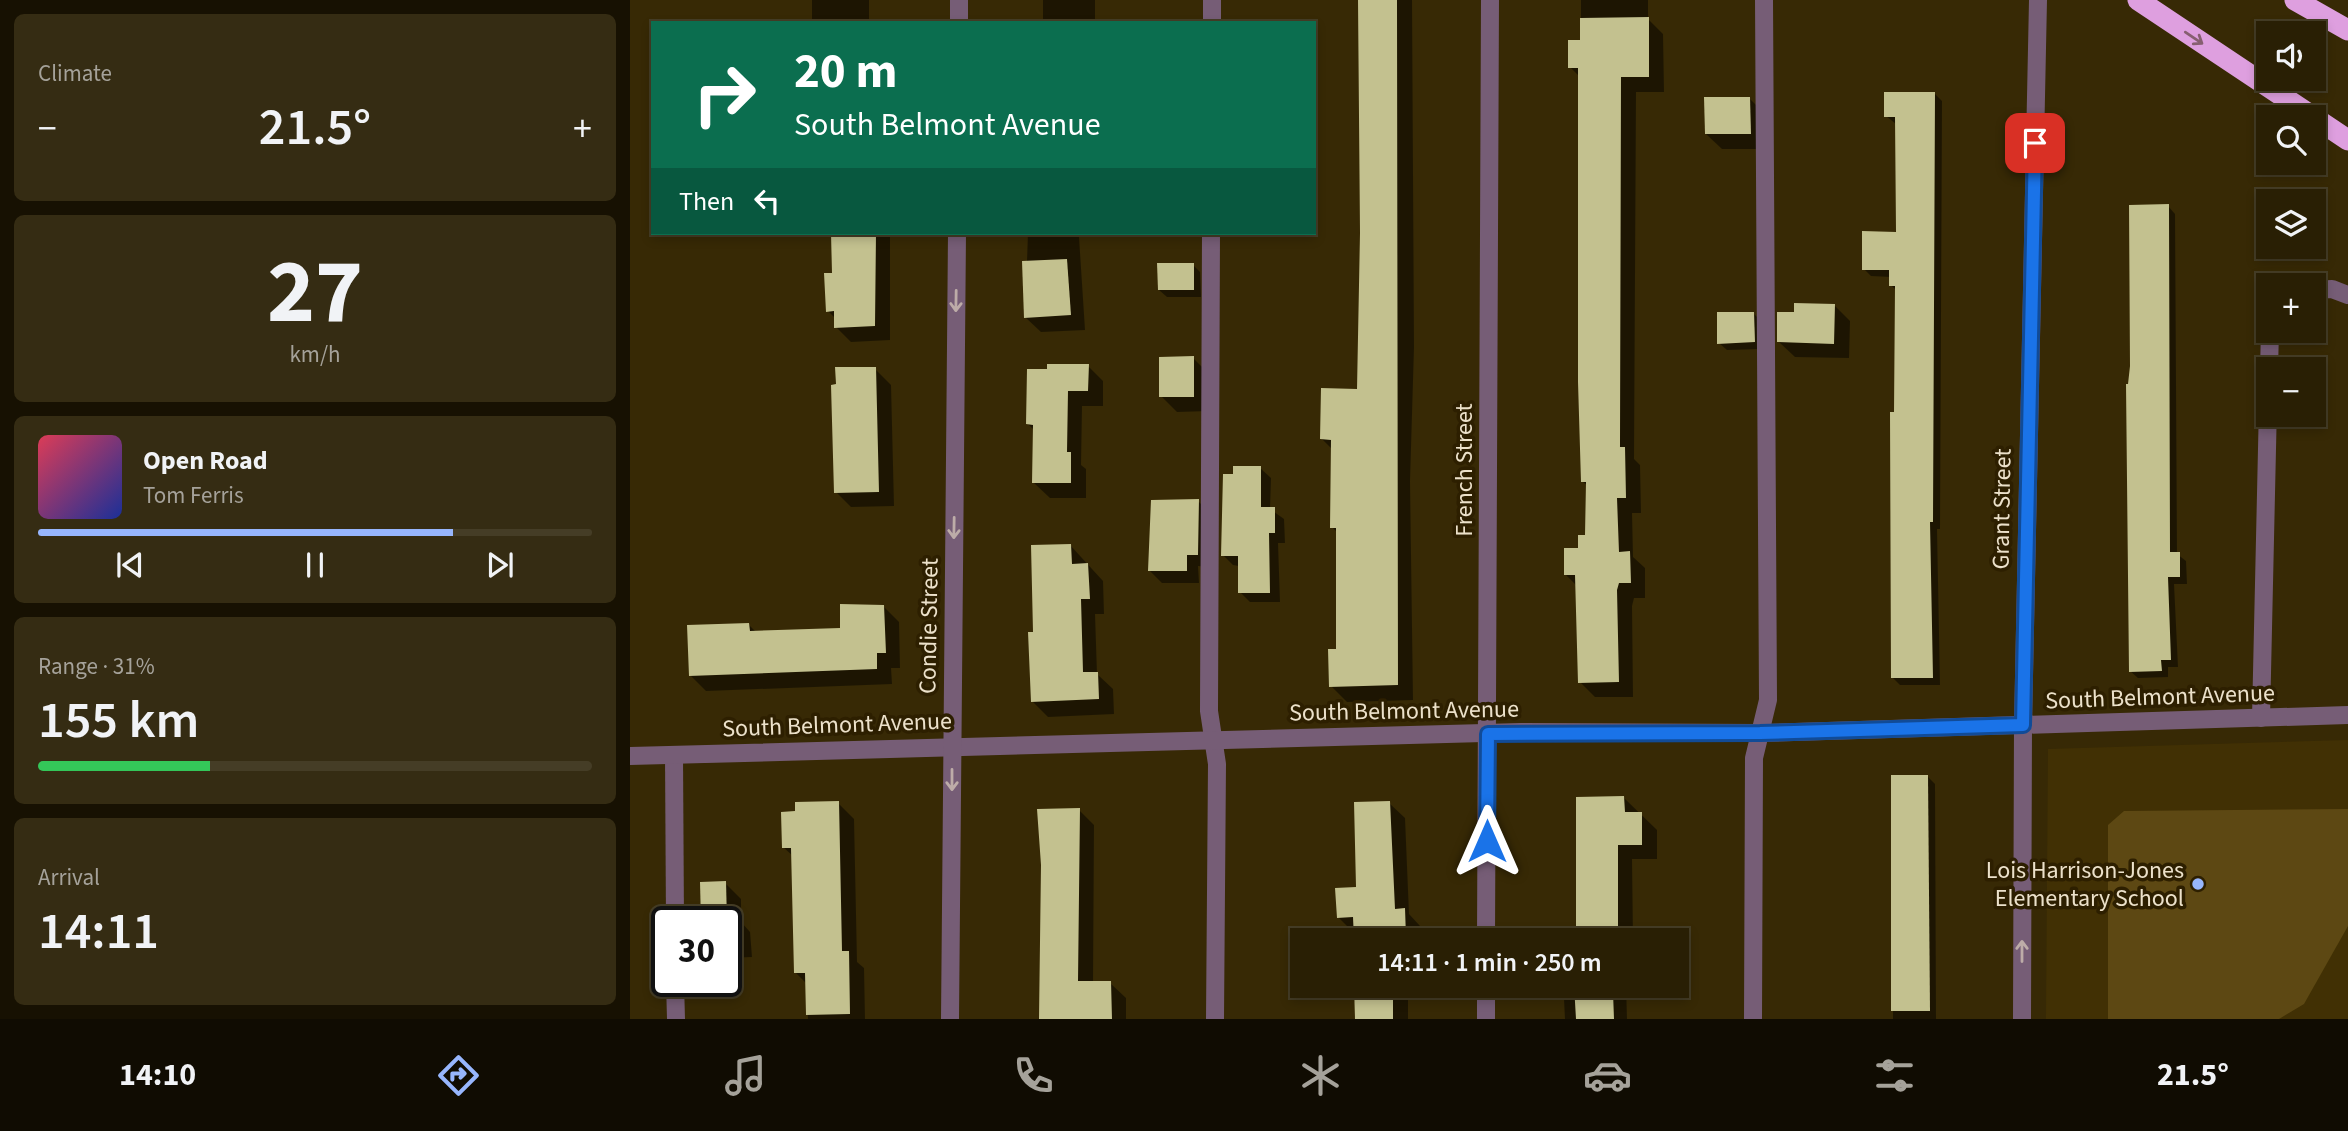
<!DOCTYPE html>
<meta charset="utf-8">
<style>
:root{--surface:#291f04;--page:#352c13;--text:#f1f3f6;--muted:#a5a29a;--line:#453d26;--accent:#97b6fd}
body{margin:0;font-family:"Source Sans 3",sans-serif;background:var(--page);color:var(--text);height:100vh;display:flex;flex-direction:column;font-size:26px;white-space:nowrap}
*{box-sizing:border-box;margin:0}
p{font-size:23px;color:var(--muted)}
.icon{flex:none;width:38px;height:38px;fill:none;stroke:currentColor;stroke-width:2;stroke-linecap:round;stroke-linejoin:round}
.map{position:relative;flex:1;overflow:hidden}
.sheet{display:flex;flex-direction:column;gap:14px;padding:14px;background:#171102;width:630px}
.sheet>*{flex:none}
.guide{position:absolute;left:21px;top:21px;width:665px;height:214px;border-radius:0px;box-shadow:0 4px 10px #0003,0 0 0 2px var(--line);background:#0b6e4f;color:#fff;overflow:hidden}
.fabs{position:absolute;left:1626px;top:21px;display:grid;gap:14px}
.fabs a{display:grid;place-items:center;width:70px;height:70px;border-radius:0px;background:var(--surface);box-shadow:0 4px 10px #0003,0 0 0 2px var(--line);font-size:35px}
.speed{position:absolute;left:21px;top:906px;display:flex;gap:14px;font-size:35px;font-weight:700;text-align:center}
.speed>*{display:grid;place-content:center;width:91px;height:91px;border-radius:50%;background:var(--surface);box-shadow:0 4px 10px #0003,0 0 0 2px var(--line);line-height:1}
.speed .limit{border:4px solid #111;border-radius:10px;background:#fff;color:#111}
.pin{position:absolute;display:grid;place-items:center;width:60px;height:60px;color:#fff;margin:-30px;border-radius:14px;box-shadow:0 4px 10px #0006}
.me{position:absolute;width:77px;margin:-38px;rotate:0deg;stroke-linejoin:round;filter:drop-shadow(0 0 5px #0008)}
.turn{display:flex;align-items:center;gap:24px;height:147px;padding:0 28px;font-size:32px}
.turn .icon{width:91px;height:91px;stroke-width:2.5}
.turn b{display:block;font-size:49px;line-height:60px}
.then{display:flex;align-items:center;height:66px;padding:0 28px;background:#0003;gap:14px;font-size:26px}
.big{font-size:52px;font-weight:600;line-height:1.1}
.sheet .tile{flex:1;display:flex;flex-direction:column;justify-content:center;gap:10px;min-width:0;padding:0 24px;border-radius:10px;background:var(--page)}
.sheet .dial{align-items:center;gap:0}
.dial b{font-size:91px;line-height:1}
.song{display:flex;align-items:center;gap:21px}
.cover{width:84px;height:84px;border-radius:10px;background:linear-gradient(135deg,hsl(350 70% 55%),hsl(230 70% 35%))}
.played{height:7px;border-radius:4px;background:linear-gradient(90deg,var(--accent) 75%,var(--line) 75%)}
.keys{display:flex;justify-content:space-around;direction:ltr}
.heat{display:flex;justify-content:space-between;align-items:center;font-size:38px;direction:ltr}
.charge{height:10px;border-radius:5px;background:linear-gradient(90deg,#34c759 31%,var(--line) 0)}
.trip{position:absolute;left:660px;top:928px;width:399px;height:70px;border-radius:0px;background:var(--surface);box-shadow:0 4px 10px #0003,0 0 0 2px var(--line);font-weight:600;line-height:70px;text-align:center}
.dock{display:flex;height:112px;justify-content:space-around;align-items:center;background:#100c02;color:var(--muted)}
.dock .icon{width:49px;height:49px}
.dock .on{color:var(--accent)}
.dock b{font-size:32px;color:var(--text)}
main{display:flex;flex:1;min-height:0}
.map>svg:first-child{display:block}
.built{fill:#413004}
.green{fill:#5d4813}
.shadow{fill:#0007}
.building{fill:#c3c18f}
.lines{fill:none;stroke-linecap:round;stroke-linejoin:round}
.minor{stroke:#765d76;stroke-width:18}
.highway{stroke:#de9fdf;stroke-width:21}
.oneway{stroke:#865f70}
.oneway2{stroke:#bdaca8}
.route-casing{stroke:#114b97;stroke-width:18}
.route{stroke:#1a73e8;stroke-width:12}
.poi-dot{fill:#97b6fd;stroke:#2d1f00;stroke-width:2.5}
.labels{text-anchor:middle;dominant-baseline:central;stroke-width:7;stroke-linejoin:round;paint-order:stroke}
.street-label{font-size:24px;fill:#ece1ca;stroke:#2d1f00}
.poi-label{font-size:24px;fill:#ece1ca;stroke:#2d1f00;text-anchor:end}
</style>
<main>
<section class="sheet">
<div class="tile"><p>Climate</p>
<div class="heat"><a>−</a><b class="big">21.5°</b><a>+</a></div>
</div>
<div class="tile dial"><b>27</b><p>km/h</p></div>
<div class="tile">
<div class="song"><i class="cover"></i><div><b>Open Road</b><p>Tom Ferris</p></div></div>
<div class="played"></div>
<div class="keys"><svg class="icon" aria-label="previous" viewBox="0 0 24 24"><path d="M18 5L8 12l10 7zM5 5v14"/></svg><svg class="icon" aria-label="pause" viewBox="0 0 24 24"><path d="M8 5v14M16 5v14"/></svg><svg class="icon" aria-label="next" viewBox="0 0 24 24"><path d="M6 5l10 7-10 7zM19 5v14"/></svg></div>
</div>
<div class="tile"><p>Range · 31%</p><b class="big">155 km</b><div class="charge"></div></div>
<div class="tile"><p>Arrival</p><b class="big">14:11</b></div>
</section>
<div class="map">
<svg width="1718" height="1019" viewBox="0 0 1718 1019">
<rect width="100%" height="100%" fill="#372905"/>
<polygon class="built" points="1718,740 1718,1019 1416,1019 1418,749"/>
<polygon class="green" points="1718,809 1718,926 1674,1004 1649,1019 1478,1019 1478,825 1494,811"/>
<g class="shadow">
<rect x="182" y="0" width="57" height="23"/>
<rect x="413" y="0" width="52" height="23"/>
<polygon points="730,0 782,0 784,347 780,481 783,700 717,702 701,686 708,651 708,533 702,527 702,449 692,439 729,391 732,233"/>
<polygon points="951,0 1018,0 1018,19 1033,34 1034,92 1006,92 1004,459 1010,465 1011,513 1002,513 1003,557 1015,568 1015,598 1004,598 1002,606 1003,697 965,697 950,682 947,586 936,575 957,537 958,486 953,482 950,77 940,67 951,42"/>
<polygon points="1305,94 1312,101 1310,529 1307,529 1310,685 1270,685 1262,677 1267,291 1261,285 1261,277 1241,276 1234,269 1267,234 1266,124 1256,116"/>
<polygon points="1119,98 1135,114 1136,149 1092,149 1076,134"/>
<polygon points="1538,206 1545,214 1547,554 1556,561 1557,584 1544,584 1548,667 1538,667 1538,677 1508,678 1500,671 1500,386"/>
<polygon points="203,233 260,233 260,340 221,342 206,327 206,319 198,311 204,274"/>
<polygon points="398,233 462,233 462,237 449,237 455,330 411,332 395,317"/>
<polygon points="563,265 570,272 571,297 537,297 529,290"/>
<polygon points="1204,305 1220,321 1219,358 1165,357 1149,342 1166,314"/>
<polygon points="1124,314 1131,321 1131,349 1097,350 1089,343"/>
<polygon points="563,358 579,374 579,411 547,412 531,396"/>
<polygon points="458,366 473,381 473,406 452,406 451,465 456,469 456,498 420,498 404,483 405,431 398,424"/>
<polygon points="245,369 261,385 264,506 221,507 206,492 208,386"/>
<polygon points="630,468 641,478 640,509 654,519 655,543 648,543 650,602 620,602 610,592 609,566 603,565 593,555"/>
<polygon points="568,501 580,513 580,567 568,566 569,583 532,583 520,571"/>
<polygon points="440,545 473,581 474,614 465,614 467,674 483,689 484,714 418,717 402,701 405,633"/>
<polygon points="253,606 269,622 270,668 261,668 262,684 76,691 60,675 119,625 126,632 212,630"/>
<polygon points="1263,777 1298,777 1305,784 1306,1019 1263,1019"/>
<polygon points="994,798 1027,830 1027,859 1002,859 1003,940 948,940 948,799"/>
<polygon points="208,803 224,819 227,962 234,968 235,1019 178,1019 177,984 166,973 163,856 153,847"/>
<polygon points="759,803 775,818 779,914 790,926 790,940 725,940 724,933 708,917 728,889"/>
<polygon points="449,810 464,825 463,983 480,983 496,998 496,1019 411,1019"/>
<polygon points="72,883 95,883 111,899 111,922 120,932 122,957 96,958 96,922 73,922"/>
<polygon points="726,985 778,985 778,1019 727,1019"/>
<polygon points="946,985 996,985 997,1019 935,1019 934,999 947,999"/>
</g>
<g class="building">
<polygon points="728,0 767,0 768,685 699,687 698,649 706,649 706,528 700,528 701,440 690,439 691,388 727,389 730,233"/>
<polygon points="1019,17 1019,77 991,77 990,447 995,447 996,498 987,498 989,552 1000,551 1001,583 989,583 987,590 989,682 948,683 945,575 934,575 934,548 948,548 948,535 955,535 956,482 951,482 948,382 948,68 938,68 938,40 950,40 950,18"/>
<polygon points="1254,92 1305,92 1303,522 1300,522 1303,678 1261,678 1260,412 1264,412 1265,286 1259,286 1259,270 1232,270 1232,231 1266,232 1265,117 1254,117"/>
<polygon points="1074,97 1120,97 1121,134 1075,134"/>
<polygon points="1539,204 1540,552 1550,552 1550,577 1538,577 1541,660 1531,660 1532,671 1499,672 1496,384 1498,384 1500,366 1499,205"/>
<polygon points="201,233 246,233 245,326 204,328 204,311 196,312 194,273 202,273"/>
<polygon points="437,259 441,315 394,318 392,261"/>
<polygon points="527,263 564,263 564,290 528,290"/>
<polygon points="1164,303 1205,304 1204,344 1147,342 1147,312 1164,312"/>
<polygon points="1087,312 1124,312 1125,342 1087,344"/>
<polygon points="564,356 564,397 529,397 529,357"/>
<polygon points="417,364 459,364 458,391 438,391 437,452 441,452 441,483 402,483 403,425 396,424 397,369 417,369"/>
<polygon points="205,367 246,367 249,492 204,493 201,385 206,384"/>
<polygon points="603,466 631,466 631,507 645,507 645,533 639,533 640,593 608,593 608,556 591,556 593,474 603,474"/>
<polygon points="569,499 568,555 557,555 557,571 518,571 521,500"/>
<polygon points="441,544 442,564 458,563 460,599 451,599 453,672 468,672 469,699 401,702 398,632 403,632 401,545"/>
<polygon points="210,604 254,605 256,653 247,653 247,669 59,676 57,625 119,623 120,631 210,628"/>
<polygon points="1261,775 1298,775 1300,1011 1261,1011"/>
<polygon points="994,796 995,812 1012,812 1012,845 988,845 988,931 946,931 946,797"/>
<polygon points="209,801 212,951 219,951 220,1014 176,1015 175,973 164,973 161,848 152,848 151,812 165,811 165,802"/>
<polygon points="760,801 765,909 775,908 776,937 724,940 723,917 707,918 705,888 726,887 724,802"/>
<polygon points="450,808 448,981 481,981 482,1019 409,1019 411,865 407,809"/>
<polygon points="96,881 97,922 71,922 70,882"/>
<polygon points="724,985 763,985 763,1019 725,1019"/>
<polygon points="944,985 976,985 976,992 983,992 984,1019 946,1019"/>
</g>
<g class="lines">
<g class="minor">
<polyline points="329,23 329,0"/>
<polyline points="582,23 582,0"/>
<polyline points="581,233 579,711 587,764 585,1019"/>
<polyline points="1684,290 1702,289 1718,295"/>
<polyline points="1639,369 1640,331"/>
<polyline points="1631,718 1638,404"/>
<polyline points="44,755 45,922"/>
<polyline points="0,756 891,732 1130,733 1718,715"/>
<polyline points="856,940 860,0"/>
<polyline points="45,982 46,1019"/>
<polyline points="320,1019 327,233"/>
<polyline points="856,1019 856,985"/>
<polyline points="1123,1019 1124,758 1138,700 1134,0"/>
<polyline points="1392,1019 1393,725 1408,0"/>
</g>
<g class="highway">
<polyline points="1508,0 1718,140"/>
<polyline points="1665,0 1718,30"/>
</g>
</g>
<defs><path id="oneway-shaft" d="M-6 0H5M1.5-3L5.5 0L1.5 3" fill="none" stroke-width="1.6" stroke-linecap="round" stroke-linejoin="round" transform="scale(1.75)"/></defs>
<use class="oneway" href="#oneway-shaft" transform="translate(1564 38) rotate(34)"/>
<g class="oneway2">
<use href="#oneway-shaft" transform="translate(326 301) rotate(91)"/>
<use href="#oneway-shaft" transform="translate(324 528) rotate(91)"/>
<use href="#oneway-shaft" transform="translate(322 780) rotate(90)"/>
<use href="#oneway-shaft" transform="translate(1392 951) rotate(-90)"/>
</g>
<g class="lines">
<defs>
<polyline id="route" points="857,841 858,734 1130,733 1393,725 1405,143"/>
</defs>
<use href="#route" class="route-casing"/>
<use href="#route" class="route"/>
</g>
<circle class="poi-dot" cx="1568" cy="884" r="7"/>
<g class="labels">
<g class="street-label">
<text transform="translate(834 470) rotate(-90)">French Street</text>
<text transform="translate(1372 509) rotate(-89)">Grant Street</text>
<text transform="translate(299 626) rotate(-89)">Condie Street</text>
<text transform="translate(1530 697) rotate(-2)">South Belmont Avenue</text>
<text transform="translate(774 711) rotate(-1)">South Belmont Avenue</text>
<text transform="translate(207 725) rotate(-2)">South Belmont Avenue</text>
</g>
<g class="poi-label">
<text x="1554" y="870">Lois Harrison-Jones<tspan x="1554" dy="28">Elementary School</tspan></text>
</g>
</g>
</svg>
<div class="fabs">
<a><svg class="icon" aria-label="sound" viewBox="0 0 24 24"><path d="M4 9h4l5-4v14l-5-4H4zM17 9q2 3 0 6"/></svg></a>
<a><svg class="icon" aria-label="search" viewBox="0 0 24 24"><circle cx="10" cy="10" r="6"/><path d="M15 15l6 6"/></svg></a>
<a><svg class="icon" aria-label="layers" viewBox="0 0 24 24"><path d="M12 4l9 5-9 5-9-5zM3 14l9 5 9-5"/></svg></a>
<a>+</a>
<a>−</a>
</div>
<div class="speed"><div class="limit">30</div></div>
<div class="pin" style="left:1405px;top:143px;background:#d93025"><svg class="icon" aria-label="arrive" viewBox="0 0 24 24"><path d="M6 21V4h12l-3 4 3 4H6"/></svg></div>
<svg class="me" style="left:857px;top:841px" viewBox="-20 -20 40 40"><path d="M0-17L14 15 0 8-14 15z" fill="#1a73e8" stroke="#fff" stroke-width="4"/></svg>
<div class="trip">14:11 · 1 min · 250 m</div>
<div class="guide">
<div class="turn"><svg class="icon" aria-label="right" viewBox="0 0 24 24"><path d="M7 20v-9h11M14 6l5 5-5 5"/></svg><div><b>20 m</b>South Belmont Avenue</div></div>
<div class="then">Then<svg class="icon" aria-label="left" viewBox="0 0 24 24"><path d="M17 20v-9H6M10 6l-5 5 5 5"/></svg></div>
</div>
</div>
</main>
<nav class="dock">
<b>14:10</b>
<svg class="icon on" aria-label="directions" viewBox="0 0 24 24"><path d="M12 3l9 9-9 9-9-9zM9 14v-3h6M13 9l2 2-2 2"/></svg>
<svg class="icon" aria-label="music" viewBox="0 0 24 24"><path d="M9 18V5l10-2v13"/><circle cx="6" cy="18" r="3"/><circle cx="16" cy="16" r="3"/></svg>
<svg class="icon" aria-label="phone" viewBox="0 0 24 24"><path d="M5 4h4l2 5-3 2q2 4 5 5l2-3 5 2v4C11 20 4 13 5 4z"/></svg>
<svg class="icon" aria-label="climate" viewBox="0 0 24 24"><path d="M12 3v18M4 7l16 10M4 17L20 7"/></svg>
<svg class="icon" aria-label="car" viewBox="0 0 24 24"><path d="M5 17H2v-5l4-1 3-4h7l3 4 3 1v5h-3M9 17h6M6 11h13"/><circle cx="7" cy="17" r="2"/><circle cx="17" cy="17" r="2"/></svg>
<svg class="icon" aria-label="filters" viewBox="0 0 24 24"><path d="M4 7h16M4 17h16"/><circle cx="9" cy="7" r="2"/><circle cx="15" cy="17" r="2"/></svg>
<b>21.5°</b>
</nav>
